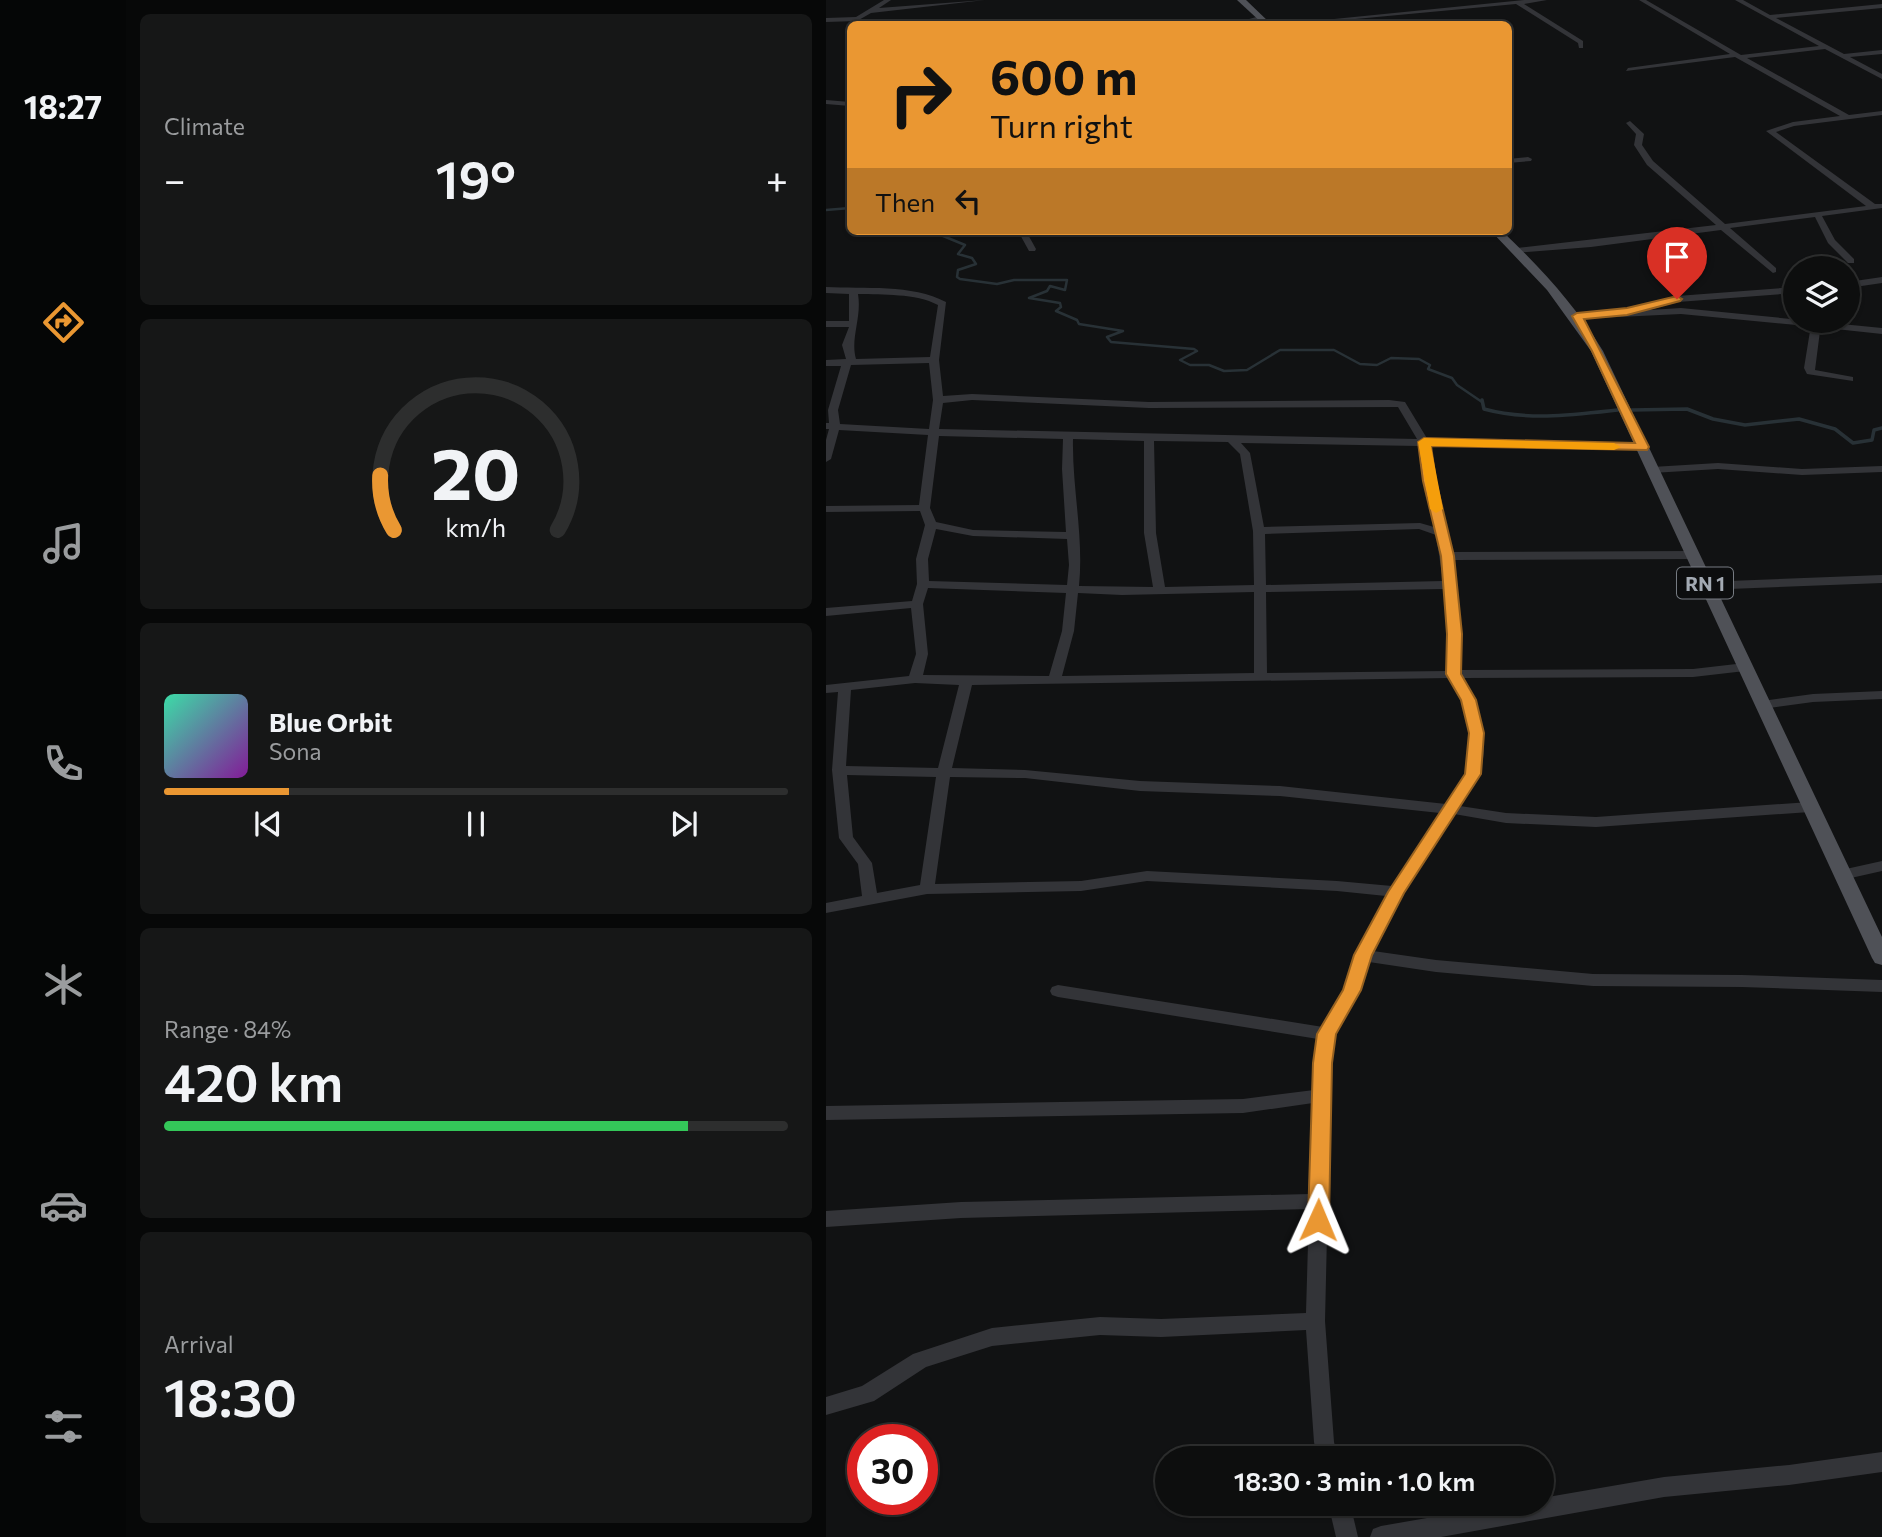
<!DOCTYPE html>
<meta charset="utf-8">
<style>
:root{--surface:#0d0e0e;--page:#161717;--text:#f1f3f6;--muted:#9a9c9e;--line:#2d2e2e;--accent:#ea9732}
body{margin:0;font-family:Commissioner,sans-serif;background:var(--page);color:var(--text);height:100vh;display:flex;flex-direction:column;font-size:26px;white-space:nowrap}
*{box-sizing:border-box;margin:0}
p{font-size:23px;color:var(--muted)}
.icon{flex:none;width:38px;height:38px;fill:none;stroke:currentColor;stroke-width:2;stroke-linecap:round;stroke-linejoin:round}
.map{position:relative;flex:1;overflow:hidden}
.panel{display:flex;flex-direction:column;gap:14px;padding:14px;background:#070808;width:700px}
.panel>*{flex:none}
.guide{position:absolute;left:21px;top:21px;width:665px;height:214px;border-radius:10px;box-shadow:0 2px 5px #0004,0 0 0 2px var(--line);background:#ea9732;color:#111;overflow:hidden}
.fabs{position:absolute;left:957px;top:256px;display:grid;gap:14px}
.fabs a{display:grid;place-items:center;width:77px;height:77px;border-radius:50%;background:var(--surface);box-shadow:0 2px 5px #0004,0 0 0 2px var(--line);font-size:35px}
.speed{position:absolute;left:21px;top:1424px;display:flex;gap:14px;font-size:35px;font-weight:700;text-align:center}
.speed>*{display:grid;place-content:center;width:91px;height:91px;border-radius:50%;background:var(--surface);box-shadow:0 2px 5px #0004,0 0 0 2px var(--line);line-height:1}
.speed .limit{border:10px solid #d22;background:#fff;color:#111}
.pin{position:absolute;display:grid;place-items:center;width:60px;height:60px;color:#fff;margin:-72px -30px;border-radius:50% 50% 50% 0;rotate:-45deg;box-shadow:0 0 7px #0007}
.pin .icon{rotate:45deg}
.me{position:absolute;width:77px;margin:-38px;rotate:1deg;stroke-linejoin:round;filter:drop-shadow(0 0 5px #0008)}
.turn{display:flex;align-items:center;gap:24px;height:147px;padding:0 28px;font-size:32px}
.turn .icon{width:91px;height:91px;stroke-width:2.5}
.turn b{display:block;font-size:49px;line-height:60px}
.then{display:flex;align-items:center;height:66px;padding:0 28px;background:#0003;gap:14px;font-size:26px}
.big{font-size:52px;font-weight:600;line-height:1.1}
.panel .card{flex:1;display:flex;flex-direction:column;justify-content:center;gap:10px;min-width:0;padding:0 24px;border-radius:10px;background:var(--page)}
.panel .dial{align-items:center;gap:0}
.dial svg{height:182px;overflow:visible;fill:none;stroke:var(--line);stroke-width:7;stroke-linecap:round;text-anchor:middle}
.dial text{fill:var(--text);stroke:none}
.song{display:flex;align-items:center;gap:21px}
.cover{width:84px;height:84px;border-radius:10px;background:linear-gradient(135deg,hsl(160 70% 55%),hsl(290 70% 35%))}
.played{height:7px;border-radius:4px;background:linear-gradient(90deg,var(--accent) 20%,var(--line) 20%)}
.keys{display:flex;justify-content:space-around;direction:ltr}
.heat{display:flex;justify-content:space-between;align-items:center;font-size:38px;direction:ltr}
.charge{height:10px;border-radius:5px;background:linear-gradient(90deg,#34c759 84%,var(--line) 0)}
.trip{position:absolute;left:329px;top:1446px;width:399px;height:70px;border-radius:35px;background:var(--surface);box-shadow:0 2px 5px #0004,0 0 0 2px var(--line);font-weight:600;line-height:70px;text-align:center}
main{display:flex;flex:1;min-height:0}
.dock{display:flex;flex-direction:column;width:126px;justify-content:space-around;align-items:center;background:#050606;color:var(--muted)}
.dock .icon{width:49px;height:49px}
.dock .on{color:var(--accent)}
.dock b{font-size:32px;color:var(--text)}
.map>svg:first-child{display:block}
.lines{fill:none;stroke-linecap:round;stroke-linejoin:round}
.stream-far1{stroke:#283136;stroke-width:2.5}
.stream{stroke:#283136;stroke-width:3.5}
.minor{fill:#333438;fill-rule:evenodd}
.major{fill:#4f5157;fill-rule:evenodd}
.route{fill:#ea9732;stroke:#986220;stroke-width:2}
.slow{fill:#f59e0b}
.labels{text-anchor:middle;dominant-baseline:central;stroke-width:7;stroke-linejoin:round;paint-order:stroke}
.shield{fill:#0c0d0e;stroke:#767b82;stroke-width:2}
.shield-label{font-size:19px;font-weight:bold;fill:#a3aab3}
</style>
<main>
<nav class="dock">
<b>18:27</b>
<svg class="icon on" aria-label="directions" viewBox="0 0 24 24"><path d="M12 3l9 9-9 9-9-9zM9 14v-3h6M13 9l2 2-2 2"/></svg>
<svg class="icon" aria-label="music" viewBox="0 0 24 24"><path d="M9 18V5l10-2v13"/><circle cx="6" cy="18" r="3"/><circle cx="16" cy="16" r="3"/></svg>
<svg class="icon" aria-label="phone" viewBox="0 0 24 24"><path d="M5 4h4l2 5-3 2q2 4 5 5l2-3 5 2v4C11 20 4 13 5 4z"/></svg>
<svg class="icon" aria-label="climate" viewBox="0 0 24 24"><path d="M12 3v18M4 7l16 10M4 17L20 7"/></svg>
<svg class="icon" aria-label="car" viewBox="0 0 24 24"><path d="M5 17H2v-5l4-1 3-4h7l3 4 3 1v5h-3M9 17h6M6 11h13"/><circle cx="7" cy="17" r="2"/><circle cx="17" cy="17" r="2"/></svg>
<svg class="icon" aria-label="filters" viewBox="0 0 24 24"><path d="M4 7h16M4 17h16"/><circle cx="9" cy="7" r="2"/><circle cx="15" cy="17" r="2"/></svg>
</nav>
<section class="panel">
<div class="card"><p>Climate</p>
<div class="heat"><a>−</a><b class="big">19°</b><a>+</a></div>
</div>
<div class="card dial"><svg viewBox="0 0 100 80">
<path d="M14 69A42 42 0 1 1 86 69"/>
<path d="M14 69A42 42 0 0 1 8 45" stroke="#ea9732"/>
<text x="50" y="56" font-size="32" font-weight="700">20</text>
<text x="50" y="72" font-size="11">km/h</text>
</svg></div>
<div class="card">
<div class="song"><i class="cover"></i><div><b>Blue Orbit</b><p>Sona</p></div></div>
<div class="played"></div>
<div class="keys"><svg class="icon" aria-label="previous" viewBox="0 0 24 24"><path d="M18 5L8 12l10 7zM5 5v14"/></svg><svg class="icon" aria-label="pause" viewBox="0 0 24 24"><path d="M8 5v14M16 5v14"/></svg><svg class="icon" aria-label="next" viewBox="0 0 24 24"><path d="M6 5l10 7-10 7zM19 5v14"/></svg></div>
</div>
<div class="card"><p>Range · 84%</p><b class="big">420 km</b><div class="charge"></div></div>
<div class="card"><p>Arrival</p><b class="big">18:30</b></div>
</section>
<div class="map">
<svg width="1056" height="1537" viewBox="0 0 1056 1537">
<rect width="100%" height="100%" fill="#111213"/>
<g class="lines">
<g class="stream-far1">
<polyline points="0,210 24,208"/>
<polyline points="105,231 139,245 132,254 146,258 150,264 132,270 131,277 134,279 171,284 188,280 241,280 239,290 224,286 221,291 203,298 234,303 235,307 230,311 251,320 253,324 297,331 281,337 285,342 368,349 371,351 354,360 364,365 383,365 398,371 421,370 454,350 508,350 534,364 551,365 565,358 593,359 604,365 602,369 626,378 631,385 656,402"/>
</g>
<g class="stream">
<path d="M656,400L658,409C702,421 747,415 792,410"/>
<polyline points="806,410 861,409 887,419 919,425 973,419 1009,429 1027,443 1046,440 1048,430 1056,428"/>
</g>
<g class="minor">
<polygon points="58,0 65,0 53,8 159,0 45,13 31,21 0,22 0,18 30,17"/>
<polygon points="698,0 721,0 698,4 757,41 757,48 753,48 752,43 690,4 476,24 458,24"/>
<polygon points="813,0 820,0 915,55 993,46 909,0 917,0 944,15 1056,4 1056,8 950,18 1018,54 1056,50 1056,54 1024,57 1056,74 1056,79 999,49 921,58 1023,115 1056,111 1056,115 968,126 950,132 1049,204 1056,204 1056,208 996,216 1009,240 1028,259 1028,263 1022,263 1002,243 989,217 904,228 950,268 950,272 947,273 895,230 765,247 688,253 688,249 691,248 890,225 821,165 808,145 810,134 800,123 804,121 818,134 816,145 827,161 899,224 1040,206 940,131 967,122 1014,116 909,57 800,71 802,68 904,54"/>
<polygon points="434,16 436,19 414,24 405,24"/>
<polygon points="0,100 24,102 24,106 0,104"/>
<polygon points="702,157 706,159 705,161 682,163 682,159"/>
<polygon points="192,231 200,231 210,249 209,251 203,251"/>
<polygon points="1056,277 1056,283 1022,288 1022,282"/>
<path d="M0,287C38,289 86,284 120,302L113,360L117,396L146,394L323,402L563,400L579,402L602,440L821,445V449L817,450L604,446L609,481L626,552L865,551L871,555L865,559L627,560L634,634V670L867,669L919,663L925,667L919,671L867,677L636,678C653,707 664,739 654,773C651,784 640,796 634,806L680,813L770,817L984,802L991,807L984,812L770,827L680,823L628,814L577,893L547,951L610,960L767,974L916,975L1056,980V992L916,987L767,986L610,972L543,962L534,990L509,1034L505,1063L499,1321L508,1442L512,1458H491L488,1442L480,1330L335,1337L274,1335L166,1346L100,1367L48,1401L0,1415V1397L36,1386L87,1354L166,1328L274,1317L335,1319L480,1313L483,1209L135,1218L0,1227V1211L135,1202L484,1194L487,1103L417,1113L0,1120V1106L417,1099L488,1090L492,1039L232,997L226,995L224,991L226,987L232,985L497,1027L518,990L529,955L560,896L511,891L321,881L255,891L101,894L0,913V903L36,896L32,864L13,838L6,770L12,692L0,693V685L83,676L90,654L85,608L0,616V608L86,601L91,584L90,559L99,525L94,511L0,512V506L93,505L102,435L13,430L5,459L0,462V440L3,429H0V423H3L2,410L15,366H0V360L20,359L16,345L23,327H0V321H23V294L0,293ZM32,294C57,295 89,293 112,305L104,357L30,359C24,338 36,318 32,294ZM103,363L107,400L103,429L14,424L12,410L25,365ZM146,400L323,408L572,407L591,439L113,429L117,403ZM113,436L237,439L236,469L240,532L147,530L110,522L104,508ZM247,439L318,441V533L327,587L253,586C258,537 246,488 247,439ZM328,441L402,442L414,454L427,531L428,585L339,587L330,533ZM415,443L593,446L597,481L608,527L594,523L438,527L424,453ZM110,529L147,536L241,539L243,565L241,585L103,581L102,559ZM593,529L610,535L617,581L440,585L439,534ZM102,588L240,593L236,631L223,676L97,675L102,654L97,604ZM618,589L622,634L621,671L441,673L440,592ZM428,592V673L236,676L248,631L252,593L296,595ZM623,678L635,700L644,733L640,774L620,804L454,786L314,781L199,770L126,768L146,685ZM89,683L133,685L112,768L20,766L25,690ZM21,775L110,777L94,885L51,893L46,863L27,837ZM124,777L199,778L314,791L454,796L614,813L566,886L511,881L321,871L255,881L109,884Z"/>
<polygon points="970,287 970,293 852,302 823,310 855,308 1056,328 1056,334 991,327 994,331 989,370 1027,377 1027,381 981,374 978,368 984,331 981,326 855,314 751,319 746,316 751,313 823,310 818,307 820,305 851,296"/>
<polygon points="892,463 976,469 1056,466 1056,472 976,475 892,469 826,473 821,470 826,467"/>
<polygon points="1056,575 1056,583 903,589 878,586 872,582 878,578 903,581"/>
<polygon points="1056,691 1056,699 987,702 936,709 929,705 936,701 987,694"/>
<polygon points="1056,861 1056,871 1016,880 1011,879 1008,875 1011,871"/>
<polygon points="1056,1452 1056,1472 963,1485 838,1497 615,1537 544,1537 547,1529 555,1526 687,1503 716,1503 716,1498 838,1477 963,1465"/>
<polygon points="502,1503 524,1503 532,1537 510,1537"/>
</g>
<g class="major">
<polygon points="411,0 420,0 445,24 437,24"/>
<path d="M665,231H676C715,268 749,305 777,351L1056,937V965L1049,963L1046,958L765,351L721,290Z"/>
</g>
</g>
<polygon class="route" points="851,296 856,299 854,301 801,315 758,319 823,447 821,450 605,446 610,481 628,556 636,634 635,674 650,700 658,733 655,774 578,893 546,955 535,990 510,1034 506,1063 503,1220 500,1226 492,1229 485,1226 482,1220 487,1063 491,1034 517,990 528,955 562,892 639,774 643,733 635,700 620,674 621,634 615,556 597,481 592,442 598,438 809,443 766,351 746,316 751,313 801,308"/>
<polygon class="slow" points="598,438 788,443 795,447 788,450 605,446 617,509 610,513 604,509 592,442"/>
<g class="labels">
<rect class="shield" x="851" y="567.5" width="56" height="31" rx="5"/>
<g class="shield-label">
<text x="879" y="583">RN 1</text>
</g>
</g>
</svg>
<div class="fabs">
<a><svg class="icon" aria-label="layers" viewBox="0 0 24 24"><path d="M12 4l9 5-9 5-9-5zM3 14l9 5 9-5"/></svg></a>
</div>
<div class="speed"><div class="limit">30</div></div>
<div class="pin" style="left:851px;top:299px;background:#d93025"><svg class="icon" aria-label="arrive" viewBox="0 0 24 24"><path d="M6 21V4h12l-3 4 3 4H6"/></svg></div>
<svg class="me" style="left:492px;top:1220px" viewBox="-20 -20 40 40"><path d="M0-17L14 15 0 8-14 15z" fill="#ea9732" stroke="#fff" stroke-width="4"/></svg>
<div class="trip">18:30 · 3 min · 1.0 km</div>
<div class="guide">
<div class="turn"><svg class="icon" aria-label="right" viewBox="0 0 24 24"><path d="M7 20v-9h11M14 6l5 5-5 5"/></svg><div><b>600 m</b>Turn right</div></div>
<div class="then">Then<svg class="icon" aria-label="left" viewBox="0 0 24 24"><path d="M17 20v-9H6M10 6l-5 5 5 5"/></svg></div>
</div>
</div>
</main>
